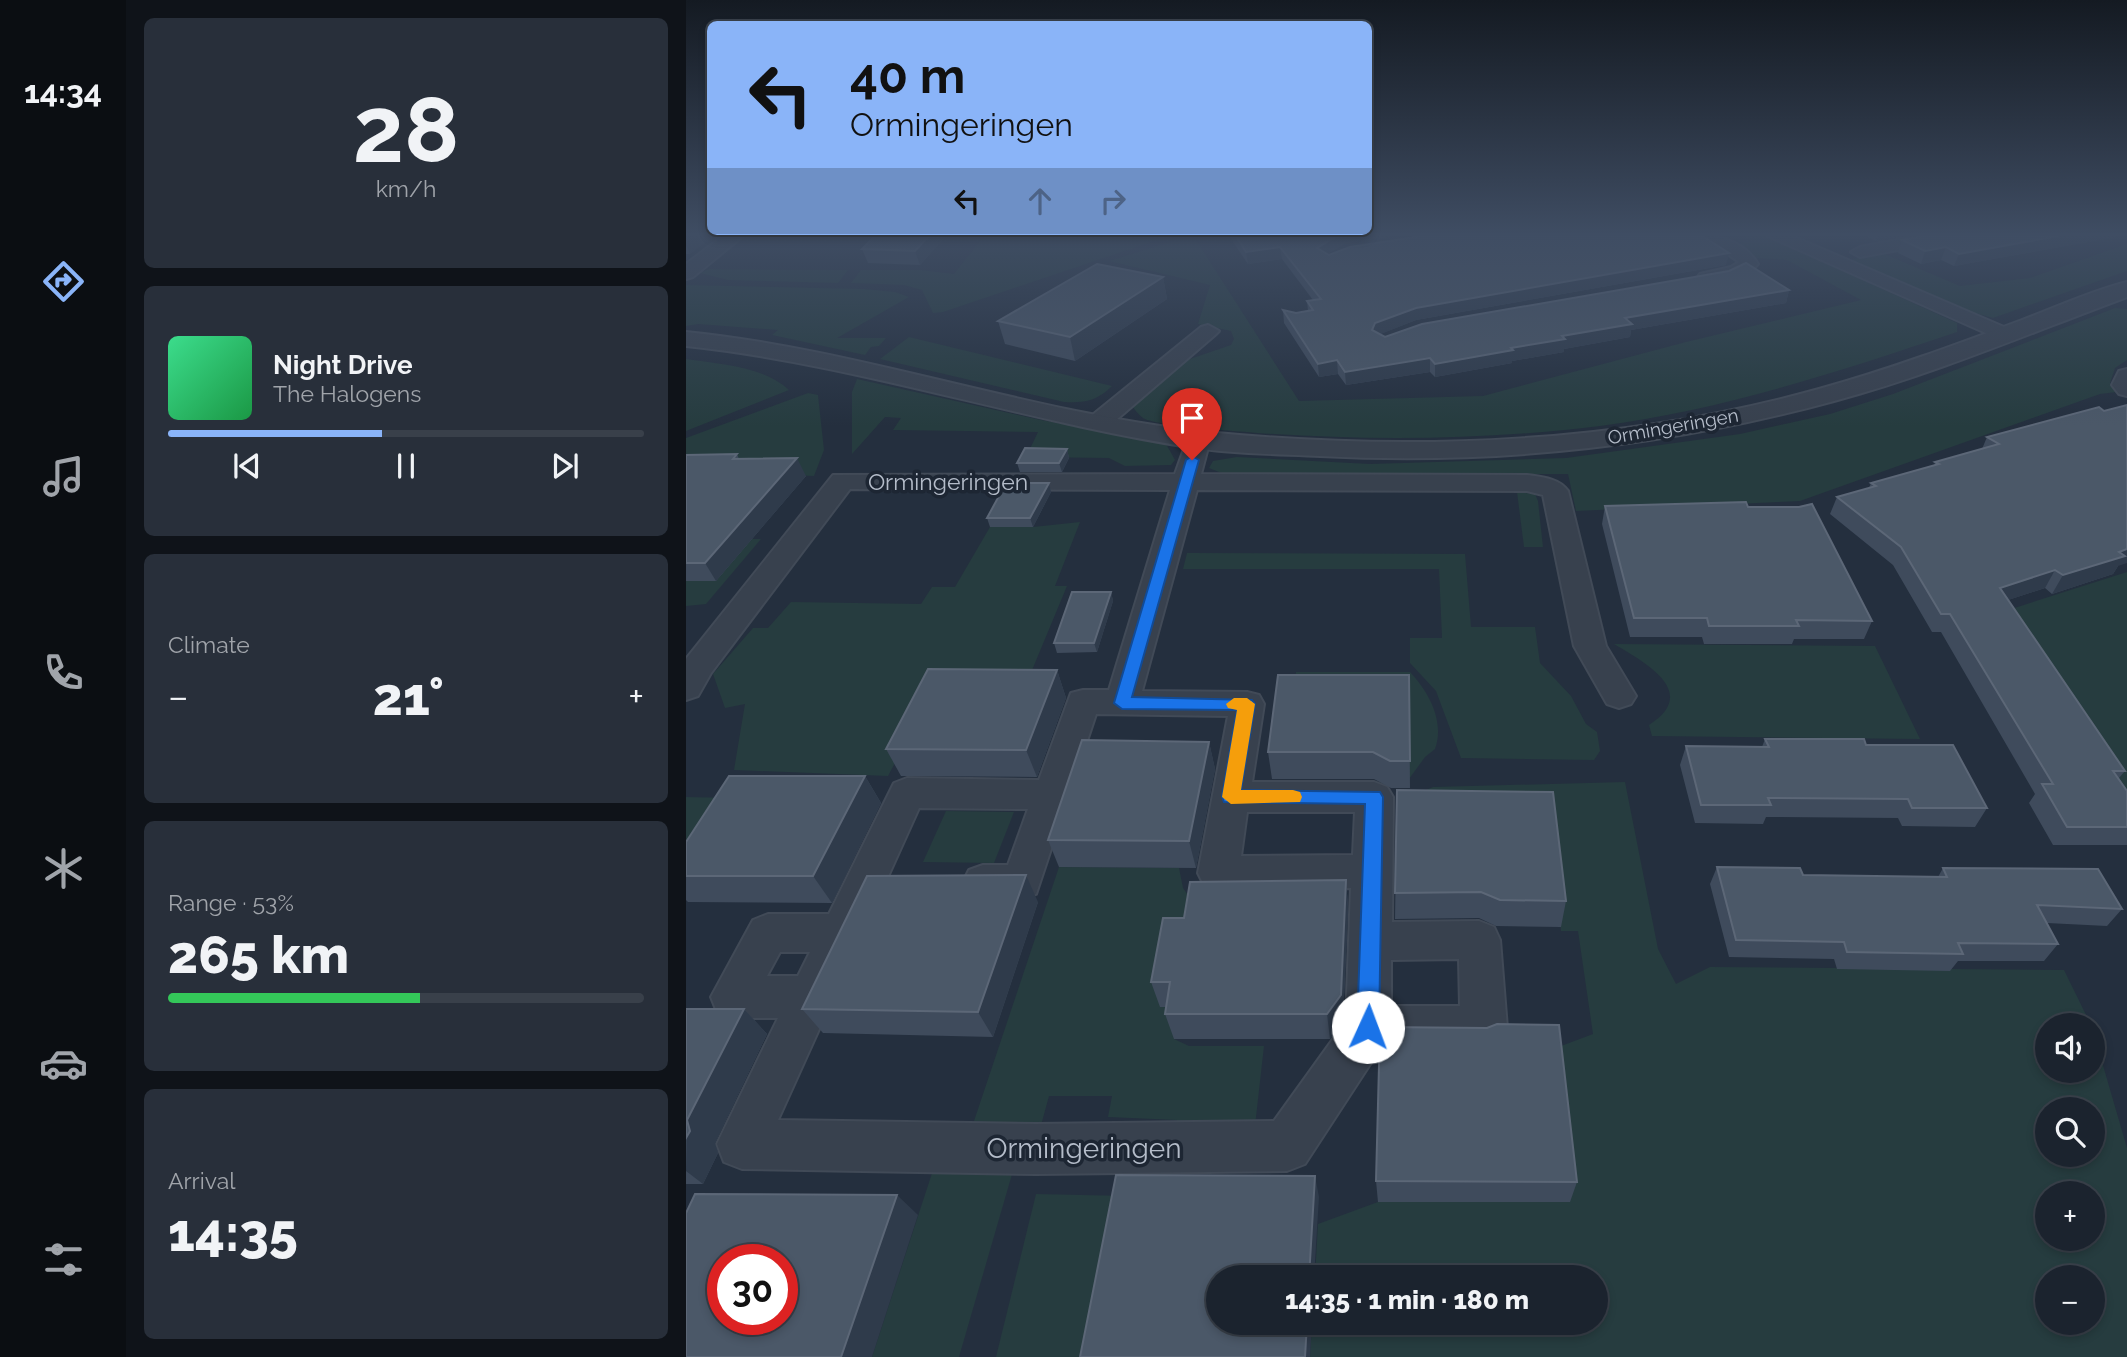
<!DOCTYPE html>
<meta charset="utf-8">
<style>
:root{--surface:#1b232e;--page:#282f3a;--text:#f1f3f6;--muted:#a0a4aa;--line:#39404a;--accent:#8ab4f8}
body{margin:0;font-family:Raleway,sans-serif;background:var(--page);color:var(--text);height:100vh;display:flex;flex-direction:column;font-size:26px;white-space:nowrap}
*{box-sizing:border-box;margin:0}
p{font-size:23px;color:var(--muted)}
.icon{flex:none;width:38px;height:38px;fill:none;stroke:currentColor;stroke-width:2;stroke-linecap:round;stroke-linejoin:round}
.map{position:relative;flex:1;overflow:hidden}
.panel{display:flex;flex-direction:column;gap:18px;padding:18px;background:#0f1319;width:560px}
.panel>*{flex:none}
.guide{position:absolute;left:21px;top:21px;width:665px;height:214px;border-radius:10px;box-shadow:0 4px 10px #0003,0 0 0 2px var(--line);background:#8ab4f8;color:#111;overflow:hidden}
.tools{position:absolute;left:1349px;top:1013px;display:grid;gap:14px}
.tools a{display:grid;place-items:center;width:70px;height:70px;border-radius:50%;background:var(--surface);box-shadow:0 4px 10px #0003,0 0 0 2px var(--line);font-size:35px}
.speed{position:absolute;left:21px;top:1244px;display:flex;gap:14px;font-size:35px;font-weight:700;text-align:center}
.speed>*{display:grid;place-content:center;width:91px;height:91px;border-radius:50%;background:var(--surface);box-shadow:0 4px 10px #0003,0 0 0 2px var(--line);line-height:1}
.speed .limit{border:10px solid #d22;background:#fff;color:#111}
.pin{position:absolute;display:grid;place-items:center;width:60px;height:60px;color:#fff;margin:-72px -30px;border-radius:50% 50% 50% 0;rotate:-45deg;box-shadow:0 0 7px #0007}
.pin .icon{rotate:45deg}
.me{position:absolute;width:77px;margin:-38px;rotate:2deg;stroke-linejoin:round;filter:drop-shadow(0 0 5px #0008)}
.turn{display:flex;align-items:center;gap:24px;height:147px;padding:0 28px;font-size:32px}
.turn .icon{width:91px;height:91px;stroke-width:2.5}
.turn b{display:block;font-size:49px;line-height:60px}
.lanes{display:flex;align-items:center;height:66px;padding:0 28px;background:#0003;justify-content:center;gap:35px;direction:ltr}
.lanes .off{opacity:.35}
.big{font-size:52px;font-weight:800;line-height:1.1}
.panel .widget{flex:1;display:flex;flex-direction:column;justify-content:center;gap:10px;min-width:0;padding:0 24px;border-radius:10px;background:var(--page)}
.panel .dial{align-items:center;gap:0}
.dial b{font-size:91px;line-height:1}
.song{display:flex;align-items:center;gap:21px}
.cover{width:84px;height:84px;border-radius:10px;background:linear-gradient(135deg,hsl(150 70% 55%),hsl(140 70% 35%))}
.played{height:7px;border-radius:4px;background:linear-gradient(90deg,var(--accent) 45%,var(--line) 45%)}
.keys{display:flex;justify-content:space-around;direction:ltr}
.heat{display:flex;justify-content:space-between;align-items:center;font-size:38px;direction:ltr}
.charge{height:10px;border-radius:5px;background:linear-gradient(90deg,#34c759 53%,var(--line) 0)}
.trip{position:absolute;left:520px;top:1265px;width:402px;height:70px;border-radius:35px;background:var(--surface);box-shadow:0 4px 10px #0003,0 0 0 2px var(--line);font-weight:800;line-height:70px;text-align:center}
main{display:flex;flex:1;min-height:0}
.tab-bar{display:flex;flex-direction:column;width:126px;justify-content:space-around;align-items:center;background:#0b0e12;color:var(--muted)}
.tab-bar .icon{width:49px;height:49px}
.tab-bar .selected{color:var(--accent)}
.tab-bar b{font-size:32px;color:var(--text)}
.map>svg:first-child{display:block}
.green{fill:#263c3f;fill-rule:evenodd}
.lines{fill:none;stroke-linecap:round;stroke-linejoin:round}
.minor-casing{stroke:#414a57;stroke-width:4}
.tertiary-casing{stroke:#414a57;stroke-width:4}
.minor{fill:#38414e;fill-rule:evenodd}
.tertiary{fill:#38414e;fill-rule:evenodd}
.wall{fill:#3f4b5c}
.shaded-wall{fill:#2f3b4b}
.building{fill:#4b5868;stroke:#5c6777;stroke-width:2;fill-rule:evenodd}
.route{fill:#1a73e8;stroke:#114b97;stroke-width:2}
.slow{fill:#f59e0b}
.labels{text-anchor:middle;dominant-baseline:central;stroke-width:7;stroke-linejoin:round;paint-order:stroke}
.far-street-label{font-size:19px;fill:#b4bcc9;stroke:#1d2633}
.street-label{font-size:23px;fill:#b4bcc9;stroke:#1d2633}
.near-street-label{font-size:28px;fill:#b4bcc9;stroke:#1d2633}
</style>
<main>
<nav class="tab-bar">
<b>14:34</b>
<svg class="icon selected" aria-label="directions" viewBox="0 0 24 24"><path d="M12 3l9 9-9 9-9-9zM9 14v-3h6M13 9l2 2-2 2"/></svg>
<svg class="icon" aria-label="music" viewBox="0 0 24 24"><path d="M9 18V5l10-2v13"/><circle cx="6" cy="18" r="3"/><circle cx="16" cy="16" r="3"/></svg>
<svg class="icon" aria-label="phone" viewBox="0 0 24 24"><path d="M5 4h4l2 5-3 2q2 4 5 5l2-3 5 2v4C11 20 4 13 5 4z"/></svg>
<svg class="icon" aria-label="climate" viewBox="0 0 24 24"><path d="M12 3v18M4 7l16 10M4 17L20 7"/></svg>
<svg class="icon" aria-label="car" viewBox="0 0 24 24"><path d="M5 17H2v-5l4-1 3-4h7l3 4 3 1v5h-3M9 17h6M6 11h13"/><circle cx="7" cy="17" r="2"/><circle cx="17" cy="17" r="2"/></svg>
<svg class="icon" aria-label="filters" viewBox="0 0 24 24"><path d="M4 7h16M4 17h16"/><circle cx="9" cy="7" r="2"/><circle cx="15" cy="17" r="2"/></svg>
</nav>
<section class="panel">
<div class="widget dial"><b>28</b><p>km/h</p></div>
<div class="widget">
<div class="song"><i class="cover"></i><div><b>Night Drive</b><p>The Halogens</p></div></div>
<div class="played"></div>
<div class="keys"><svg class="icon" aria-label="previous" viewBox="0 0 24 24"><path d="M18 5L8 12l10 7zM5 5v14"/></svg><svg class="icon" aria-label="pause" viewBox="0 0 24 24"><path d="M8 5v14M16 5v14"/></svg><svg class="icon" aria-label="next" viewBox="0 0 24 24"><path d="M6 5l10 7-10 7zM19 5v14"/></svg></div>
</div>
<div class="widget"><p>Climate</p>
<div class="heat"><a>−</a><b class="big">21°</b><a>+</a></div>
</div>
<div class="widget"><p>Range · 53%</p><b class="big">265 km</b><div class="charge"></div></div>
<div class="widget"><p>Arrival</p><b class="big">14:35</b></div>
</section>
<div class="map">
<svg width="1441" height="1357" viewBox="0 0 1441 1357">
<rect width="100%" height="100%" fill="#242f3e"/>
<g class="green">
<polygon points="298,236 483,236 257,312 247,313 236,290 218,285 165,283 175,270 234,270 268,274"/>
<path d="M1058,236H1080L1271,323V332C1155,371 1037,410 914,426C801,440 685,441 571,433C552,431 469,426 457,418C453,415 449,410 446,406L501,360L545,345L548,339L545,331L512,324L524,285L423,261L491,240H510L613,401L797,396L1000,342L1175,300L1101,260L1071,258L1048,244L1065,241Z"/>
<polygon points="1441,244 1441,271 1307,318 1282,311 1166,263 1167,259 1196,253 1274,286 1344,278"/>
<polygon points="23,269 162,270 152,283 42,280 14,273"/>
<polygon points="0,285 178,289 209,292 223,297 151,338 200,338 193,346 185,347 179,355 86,335 92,330 12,324 0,326"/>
<polygon points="1429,308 1441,309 1441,360 1429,368 1424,383 1431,392 1414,394 1114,501 890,511 882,474 538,474 523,468 527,461 551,457 684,464 880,458 1054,434 1144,414 1207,394"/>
<path d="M223,337L426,386C411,401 399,403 378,402L194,359Z"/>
<path d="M0,359C33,364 78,366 103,390L0,431Z"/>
<polygon points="171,379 355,420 479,442 489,460 485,465 439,466 423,458 340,457 352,432 207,430 215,418 199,417 166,454 166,392"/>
<polygon points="122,393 132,395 138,450 128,476 0,471 0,438"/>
<polygon points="831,492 849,494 852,501 857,547 838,547"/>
<polygon points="394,522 369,586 381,586 344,675 257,673 202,776 48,770 59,704 39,708 27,674 67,628 82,628 105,602 235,604 246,587 269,587 304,527 347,527"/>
<polygon points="65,539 75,539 20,604 0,606 0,575"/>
<polygon points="501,553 779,554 785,627 849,627 854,663 885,696 900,724 911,732 914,751 908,760 775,758 750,691 724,663 724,638 756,638 753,569 497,569"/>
<polygon points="1441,572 1441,802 1319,611"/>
<path d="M928,644L1189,646L1234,739L966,736L963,725C1015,692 958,662 928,644Z"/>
<path d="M610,672H724C743,692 759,722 749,749L739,757L723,779L608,686Z"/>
<path d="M939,782L972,949L990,984L1024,967L1378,970L1405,1025L1362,1026V1071H1407V1031L1441,1148V1357H624L626,1323H910V1278L629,1277L632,1224L692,1202H884L867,1049L907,1034L892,931H875L863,820L735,792L747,787ZM1362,1110H1407V1155H1362ZM1362,1194H1407V1239H1362ZM1362,1278H1407V1323H1362Z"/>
<polygon points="0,797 46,798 0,871"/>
<polygon points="260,811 328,812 308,863 237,862"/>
<polygon points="373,867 493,868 497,888 511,908 488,1039 503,1046 578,1046 567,1144 487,1144 491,1120 422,1117 426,1096 363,1096 354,1129 286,1127"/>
<polygon points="249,1164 329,1164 273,1357 186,1357"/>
<polygon points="350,1194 442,1196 411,1357 310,1357"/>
</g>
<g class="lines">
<defs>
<g id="minor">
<polygon points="37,236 57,236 7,277 0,279 0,264"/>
<path d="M1016,236C1038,236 1060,244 1072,264C1061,278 1032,286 1014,282L1011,278L1014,274L1045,267L1053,262Z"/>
<polygon points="1082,236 1106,236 1325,330 1329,334 1318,340 1311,338"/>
<polygon points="1231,236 1270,236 1261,241 1174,257 1165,252 1174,247"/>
<polygon points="522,325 533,331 529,335 422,427 404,427 401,422 404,417 515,327"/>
<polygon points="1441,369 1441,396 1433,394 1426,385 1433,371"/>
<path d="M512,433L521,435L524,440L515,474L841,475C855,477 873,478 882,491L920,646L950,696L945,704L933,708L921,704L888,646L857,495L841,491L511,490L456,691L561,692L573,695L578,704L566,782H688L701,787L707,797L706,922L793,921L808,927L814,940L821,1028L814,1043L798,1050L694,1049L619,1164L601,1171L350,1174L56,1169L38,1162L31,1144L92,1018H47L31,1012L25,997L67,920L82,914H143L208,783L221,778L353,780L385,693L397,690H423L484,490L164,489L25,673L12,696L0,700V659L147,475L489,474L503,435ZM410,714L542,716L512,873L518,885L532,890L665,888L660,1021L588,1121L350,1124L92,1120L233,808L342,809L322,865H297L283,870L277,882L283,894C304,902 329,902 350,894ZM561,812H669L667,855L555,856ZM94,952H124L112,976H81ZM773,959L774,1006H705V960Z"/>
</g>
<path id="tertiary" d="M1441,282V297C1344,333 1248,374 1148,401C980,447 808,465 634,456C592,454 550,454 509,448C338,422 172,364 0,346V332C180,350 351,416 531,433C730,452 939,443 1133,389C1202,370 1269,345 1336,320C1371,307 1405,291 1441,282Z"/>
</defs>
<use href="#minor" class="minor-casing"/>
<use href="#tertiary" class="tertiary-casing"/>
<use href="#minor" class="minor"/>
<use href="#tertiary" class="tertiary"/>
</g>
<g class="wall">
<polygon points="0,236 4,254 0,254"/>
<polygon points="260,236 234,265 182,263 176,249"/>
<polygon points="543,236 708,236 660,243 641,254 643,255 1040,265 730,320 694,334 699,337 1103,290 1100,303 945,330 944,337 878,349 878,352 826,361 826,363 749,377 744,372 660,385 652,374 633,377 598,323 597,310 610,313 622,311 621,301 627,300 596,259 562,264"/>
<polygon points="1180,236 1217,236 1190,241"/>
<polygon points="1435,236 1268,266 1255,260 1235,264 1212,253 1216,240"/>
<polygon points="477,277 481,299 389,361 319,344 312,321"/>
<polygon points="1413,407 1432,566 1427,574 1366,594 1359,588 1322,600 1439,771 1433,778 1441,791 1441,845 1367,845 1343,803 1349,794 1255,632 1246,632 1207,565 1144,514 1151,497 1183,488 1185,483 1248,466 1249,462 1296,449 1301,437"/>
<polygon points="381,449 383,458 376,472 334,472 331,463"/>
<polygon points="51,454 53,459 120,476 30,581 0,581 0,455"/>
<polygon points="363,483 365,492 347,527 304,527 301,518"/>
<polygon points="919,506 1062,507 1186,621 1178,639 1108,639 1106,644 1018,644 1016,637 944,637 916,524"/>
<polygon points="425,592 427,601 411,652 371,653 368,643"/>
<polygon points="371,670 380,698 351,777 215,776 200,749"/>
<polygon points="723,675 724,788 705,788 688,779 586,779 582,752"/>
<polygon points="1079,739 1180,745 1301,808 1289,827 1216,826 1212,818 1080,817 1077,824 1009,823 994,765 1000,746 1076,747"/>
<polygon points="523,742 529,769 510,868 373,867 362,840"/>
<polygon points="179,776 195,803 146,903 2,902 0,900 0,842"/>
<polygon points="711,790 880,901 875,927 810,926 793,918 709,919"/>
<polygon points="1031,867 1117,875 1252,877 1257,868 1436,909 1421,926 1361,923 1372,944 1358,961 1272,961 1264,971 1151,969 1148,959 1043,957 1024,884"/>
<polygon points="660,880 662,907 657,1020 644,1039 488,1039 479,1014 480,1007 474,1007 465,982 498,918"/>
<polygon points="352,902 307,1037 137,1033 116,1009"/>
<polygon points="0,1009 58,1009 81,1034 29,1143 32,1153 17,1184 0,1184"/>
<polygon points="690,1181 891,1182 884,1202 692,1202"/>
</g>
<g class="shaded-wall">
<polygon points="5,236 28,236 4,254 0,245 0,239"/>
<polygon points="243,236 260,236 234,265 229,251"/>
<polygon points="651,236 708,236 660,243 631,260 631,248"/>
<polygon points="1191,236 1217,236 1190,241"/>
<polygon points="1372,236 1435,236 1268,266 1273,254"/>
<polygon points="594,247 596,259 562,264 560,252"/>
<polygon points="1260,247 1255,260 1235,264 1239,251"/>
<polygon points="1043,253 1040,265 730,320 690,336 686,330 689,323 730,308"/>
<polygon points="477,277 481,299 389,361 384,337"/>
<polygon points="1103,290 1100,303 945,330 944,337 878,349 878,352 826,361 826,363 749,377 749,364 876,336 939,318"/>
<polygon points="744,358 744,372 660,385 659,372"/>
<polygon points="651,360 652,374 633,377 632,364"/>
<polygon points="381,449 383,458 376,472 373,463"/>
<polygon points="111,458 120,476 30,581 19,563"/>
<polygon points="363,483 365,492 347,527 344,518"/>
<polygon points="1441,549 1441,563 1432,566 1427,574 1366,594 1377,575"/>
<polygon points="1369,570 1359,588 1304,606 1314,588"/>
<polygon points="425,592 427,601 411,652 408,643"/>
<polygon points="371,670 380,698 351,777 340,750"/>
<polygon points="523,742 529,769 510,868 503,841"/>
<polygon points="179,776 195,803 146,903 127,876"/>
<polygon points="340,875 352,902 307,1037 292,1012"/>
<polygon points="660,880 662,907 657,1020 644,1039 641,1014"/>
<polygon points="58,1009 81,1034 29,1143 32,1153 17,1184 0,1171 1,1120"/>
<polygon points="629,1176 633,1197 628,1278 623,1278"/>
<polygon points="211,1195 232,1215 186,1357 155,1357"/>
<polygon points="621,1323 626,1323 624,1357 619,1357"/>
</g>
<g class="building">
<polygon points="189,236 243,236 229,251 176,249"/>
<polygon points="550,236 651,236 631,248 643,255 664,247 736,236 1016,236 1043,253 730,308 689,323 686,330 699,337 736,324 1043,271 1060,263 1103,290 939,318 946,324 876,336 879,339 825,348 827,350 749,364 744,358 659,372 651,360 632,364 597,310 610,313 627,310 621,301 635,299 594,247 560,252"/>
<polygon points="1238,236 1372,236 1273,254 1260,247 1239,251 1216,240"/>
<polygon points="411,264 477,277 384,337 312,321"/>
<polygon points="1441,405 1441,549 1433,552 1439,556 1377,575 1369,570 1314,588 1439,771 1427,771 1441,791 1441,827 1381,827 1356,784 1367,784 1264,614 1255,614 1215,547 1151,497 1190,486 1185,483 1253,464 1249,462 1313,444 1301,437 1413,407 1418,411"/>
<polygon points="339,448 381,449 373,463 331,463"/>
<polygon points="51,454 47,459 111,458 19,563 0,563 0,455"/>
<polygon points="320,483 363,483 344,518 301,518"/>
<polygon points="1060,502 1062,507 1113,507 1126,504 1186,621 1110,620 1113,626 1023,626 1021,618 948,618 919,506"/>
<polygon points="386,592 425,592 408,643 368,643"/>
<polygon points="242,669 371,670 340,750 200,749"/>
<polygon points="592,675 723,675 724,761 704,761 687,752 582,752"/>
<polygon points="1079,739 1178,739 1180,745 1267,745 1301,808 1226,808 1222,799 1082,798 1085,805 1015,805 1000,746 1083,747"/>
<polygon points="396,740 523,742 503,841 362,840"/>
<polygon points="43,776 179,776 127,876 0,876 0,842"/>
<polygon points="711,790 867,792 880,901 814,900 795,892 709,893"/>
<polygon points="1031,867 1114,868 1117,875 1261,877 1257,868 1412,869 1436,909 1351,905 1372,944 1272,943 1277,954 1161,952 1158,942 1050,940"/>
<polygon points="340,875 292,1012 116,1009 181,876"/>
<polygon points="660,880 655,995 641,1014 479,1014 484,982 465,982 477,918 498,918 504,882"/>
<polygon points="0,1009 58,1009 1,1120 4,1131 0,1138"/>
<polygon points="811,1024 873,1025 891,1182 690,1181 694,1027 801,1028"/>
<polygon points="430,1175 629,1176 623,1278 532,1278 532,1323 621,1323 619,1357 394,1357"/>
<path d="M9,1194L211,1195L155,1357H0V1213ZM37,1260H96V1320H37Z"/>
</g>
<linearGradient id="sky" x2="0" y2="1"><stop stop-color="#141a22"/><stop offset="0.55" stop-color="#3f4d63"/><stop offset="1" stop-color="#3f4d63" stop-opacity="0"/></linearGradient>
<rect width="1441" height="426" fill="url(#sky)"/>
<polygon class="route" points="506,456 513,460 446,697 566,700 569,704 555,790 694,792 697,797 693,1027 689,1035 682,1038 674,1035 671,1027 679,804 538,802 536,797 551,710 436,709 428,703 500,460"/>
<polygon class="slow" points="561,698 569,704 555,790 607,790 614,792 616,797 614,802 545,804 536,797 551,710 542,708 540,704 548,698"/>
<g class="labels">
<g class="far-street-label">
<text transform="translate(987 426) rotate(-10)">Ormingeringen</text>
</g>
<g class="street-label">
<text x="262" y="481">Ormingeringen</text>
</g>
<g class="near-street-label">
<text x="398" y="1148">Ormingeringen</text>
</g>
</g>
</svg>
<div class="tools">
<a><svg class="icon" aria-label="sound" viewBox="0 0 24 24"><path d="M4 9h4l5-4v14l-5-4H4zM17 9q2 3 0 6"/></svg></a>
<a><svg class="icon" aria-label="search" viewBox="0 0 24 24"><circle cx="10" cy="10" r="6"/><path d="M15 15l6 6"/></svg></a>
<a>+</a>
<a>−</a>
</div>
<div class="speed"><div class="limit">30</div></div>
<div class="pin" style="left:506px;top:460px;background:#d93025"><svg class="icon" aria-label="arrive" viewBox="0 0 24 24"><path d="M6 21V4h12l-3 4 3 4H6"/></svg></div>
<svg class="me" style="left:682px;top:1027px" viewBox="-20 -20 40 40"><circle r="19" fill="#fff"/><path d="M0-13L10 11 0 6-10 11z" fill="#1a73e8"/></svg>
<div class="trip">14:35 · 1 min · 180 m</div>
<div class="guide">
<div class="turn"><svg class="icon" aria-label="left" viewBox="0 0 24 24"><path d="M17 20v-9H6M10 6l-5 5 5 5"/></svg><div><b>40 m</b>Ormingeringen</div></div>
<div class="lanes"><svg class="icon" aria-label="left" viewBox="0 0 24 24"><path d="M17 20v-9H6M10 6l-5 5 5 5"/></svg><svg class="icon off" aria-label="ahead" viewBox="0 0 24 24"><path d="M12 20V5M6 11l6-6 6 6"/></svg><svg class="icon off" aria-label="right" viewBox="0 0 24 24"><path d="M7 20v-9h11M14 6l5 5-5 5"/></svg></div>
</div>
</div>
</main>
